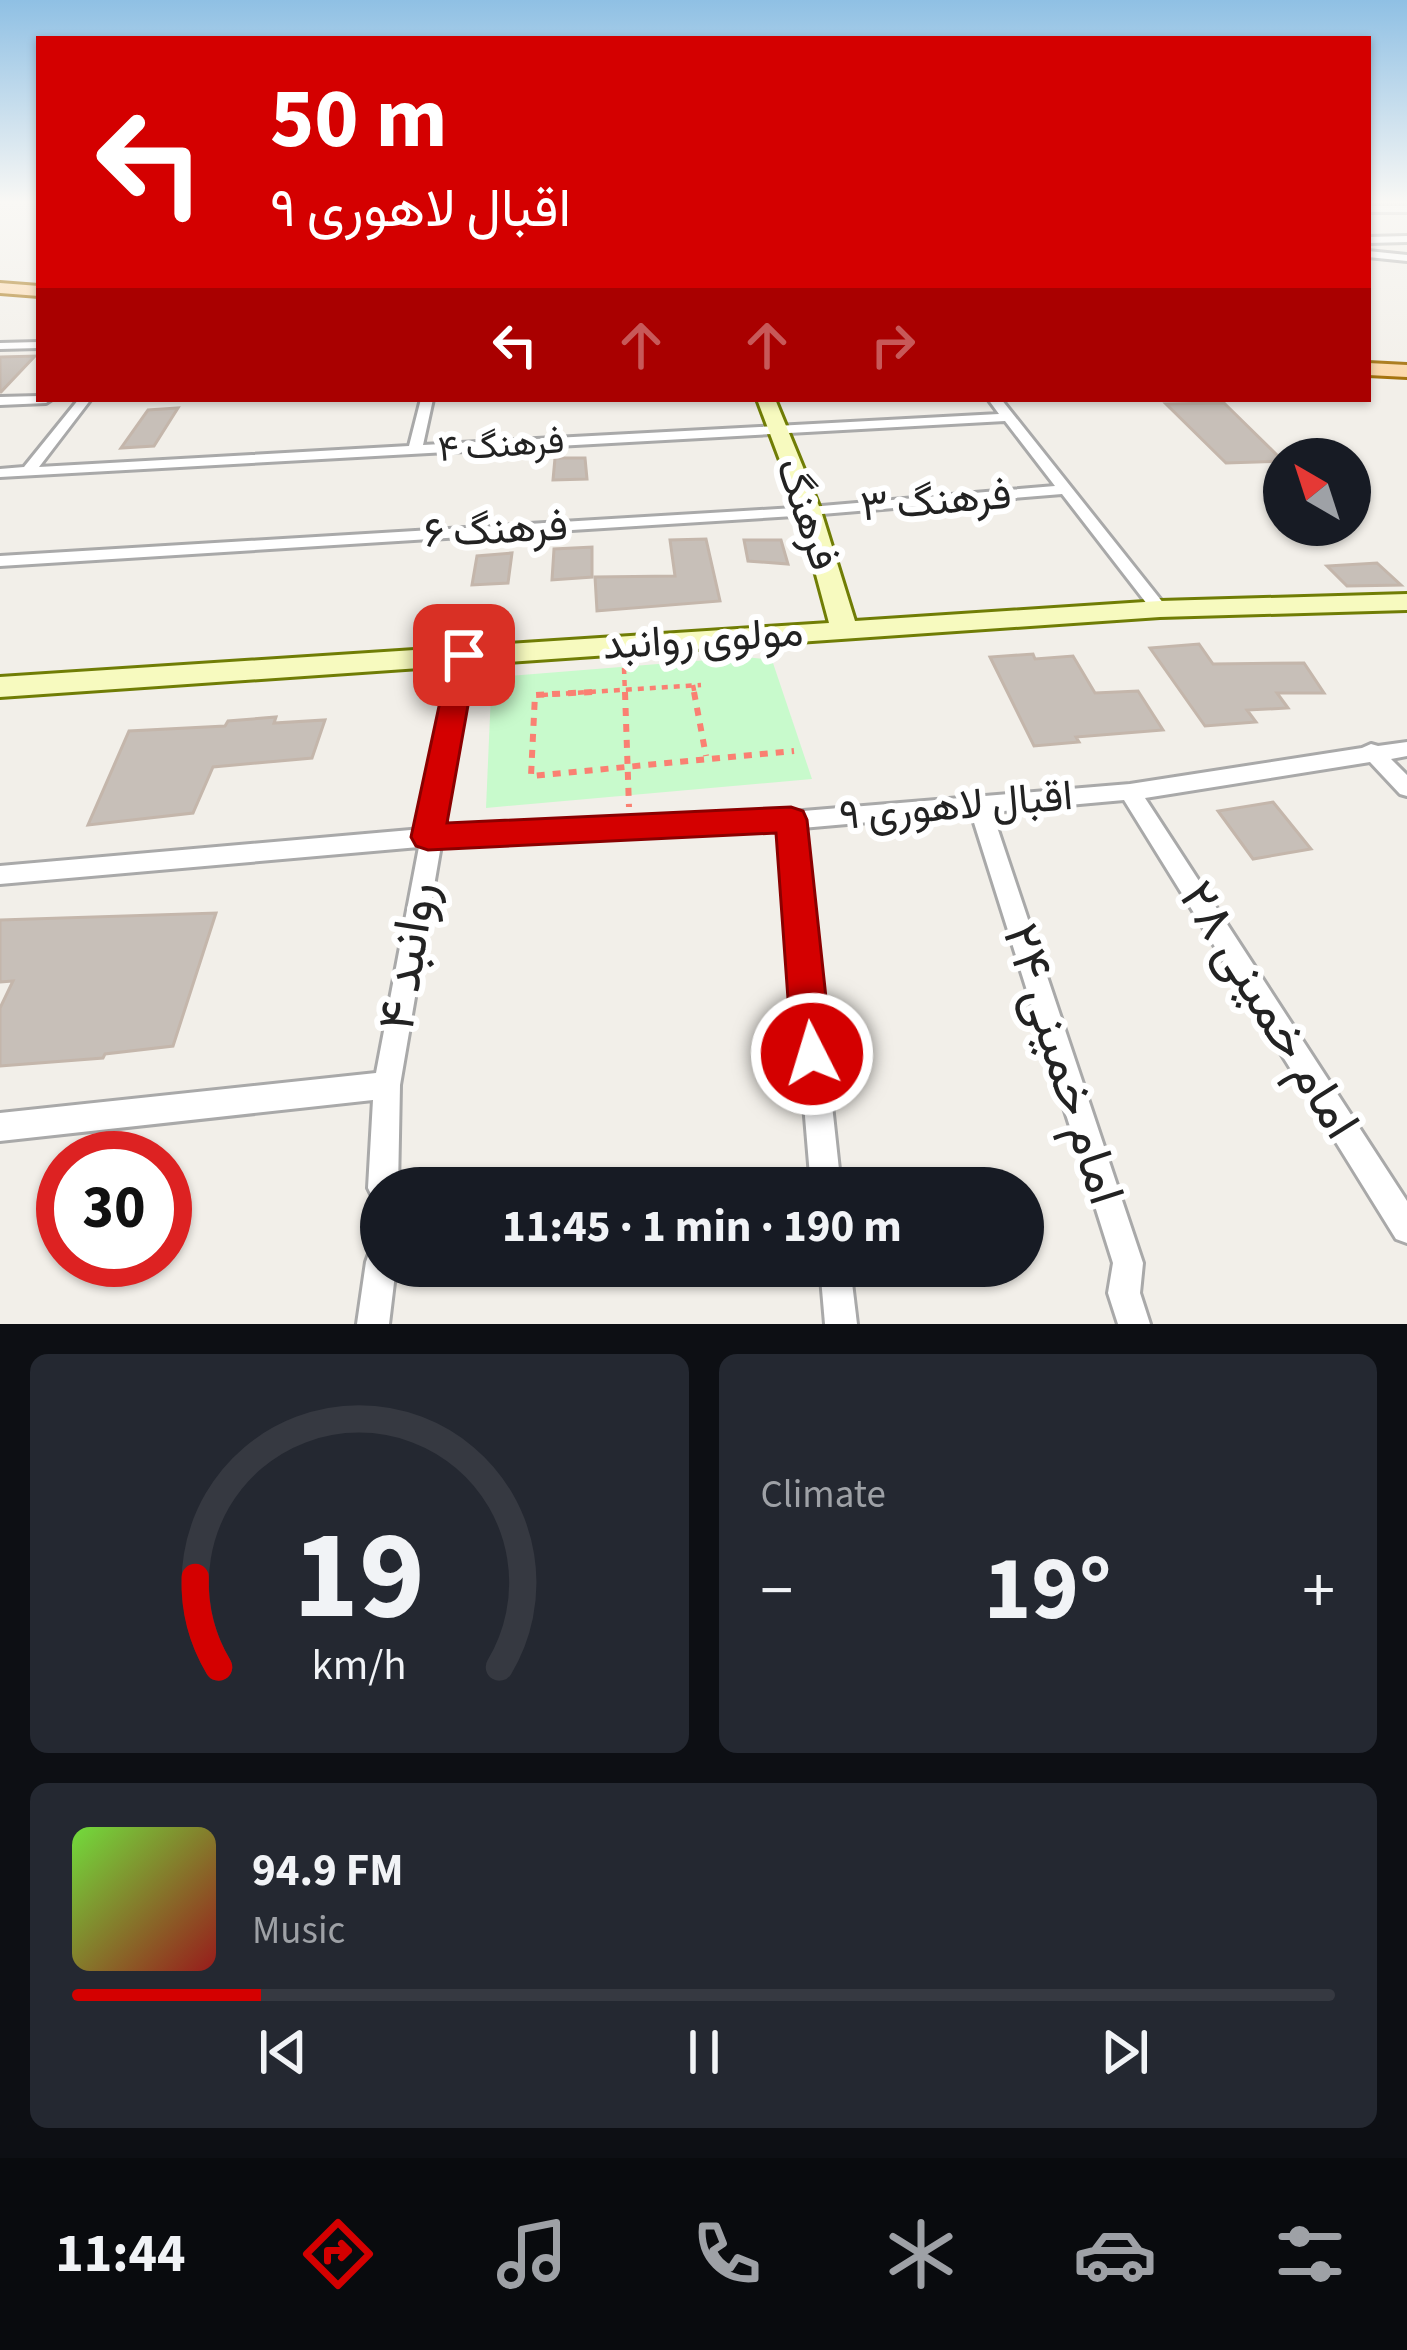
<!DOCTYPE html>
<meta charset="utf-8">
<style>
:root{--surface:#171b24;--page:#242831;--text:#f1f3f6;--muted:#9ea1a6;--line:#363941;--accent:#d40000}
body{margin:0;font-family:"Source Sans 3",Vazirmatn,sans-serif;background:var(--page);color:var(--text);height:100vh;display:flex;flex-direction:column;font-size:45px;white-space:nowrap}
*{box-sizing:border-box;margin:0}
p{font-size:39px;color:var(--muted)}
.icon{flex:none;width:66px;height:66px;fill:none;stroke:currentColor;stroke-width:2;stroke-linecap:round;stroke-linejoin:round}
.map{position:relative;height:1324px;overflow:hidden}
.drawer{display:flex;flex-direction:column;gap:30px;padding:30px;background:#0d0f14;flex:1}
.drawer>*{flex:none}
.guide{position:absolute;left:36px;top:36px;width:1335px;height:366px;border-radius:0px;box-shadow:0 3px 9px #0004;background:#d40000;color:#fff;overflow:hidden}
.needle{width:78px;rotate:321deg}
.tools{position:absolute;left:1263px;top:438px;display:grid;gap:24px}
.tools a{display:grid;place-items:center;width:108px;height:108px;border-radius:50%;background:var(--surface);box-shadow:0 3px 9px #0004;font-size:60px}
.speed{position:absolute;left:36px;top:1131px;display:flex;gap:24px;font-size:60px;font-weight:700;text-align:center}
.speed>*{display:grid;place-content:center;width:156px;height:156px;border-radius:50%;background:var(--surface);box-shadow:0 3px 9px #0004;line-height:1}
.speed .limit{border:18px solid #d22;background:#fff;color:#111}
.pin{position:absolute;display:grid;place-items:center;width:102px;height:102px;color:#fff;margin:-51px;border-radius:24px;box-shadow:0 6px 18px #0006}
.me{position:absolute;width:132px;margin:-66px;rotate:355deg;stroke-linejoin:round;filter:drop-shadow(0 0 9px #0008)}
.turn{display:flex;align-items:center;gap:42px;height:252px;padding:0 36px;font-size:54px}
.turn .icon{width:156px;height:156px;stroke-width:2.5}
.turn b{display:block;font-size:84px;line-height:102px}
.lanes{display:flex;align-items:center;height:114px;padding:0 36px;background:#0003;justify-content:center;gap:60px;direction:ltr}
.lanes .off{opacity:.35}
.big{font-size:90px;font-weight:700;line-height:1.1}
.drawer .tile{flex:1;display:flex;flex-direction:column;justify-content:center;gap:18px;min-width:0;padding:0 42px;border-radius:18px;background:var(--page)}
.drawer .dial{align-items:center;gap:0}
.dial svg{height:312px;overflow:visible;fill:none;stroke:var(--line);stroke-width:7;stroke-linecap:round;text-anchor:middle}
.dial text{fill:var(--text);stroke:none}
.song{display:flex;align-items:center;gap:36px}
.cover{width:144px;height:144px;border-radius:18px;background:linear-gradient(135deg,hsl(100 70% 55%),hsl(0 70% 35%))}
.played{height:12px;border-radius:6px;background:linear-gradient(90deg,var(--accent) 15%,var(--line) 15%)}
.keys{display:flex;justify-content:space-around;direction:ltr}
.heat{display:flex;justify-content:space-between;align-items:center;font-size:66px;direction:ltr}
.drawer .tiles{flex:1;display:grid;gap:30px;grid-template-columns:1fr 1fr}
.tile:last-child{grid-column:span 2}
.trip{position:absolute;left:360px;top:1167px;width:684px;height:120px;border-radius:60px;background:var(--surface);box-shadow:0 3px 9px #0004;font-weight:700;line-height:120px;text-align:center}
.tab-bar{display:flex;height:192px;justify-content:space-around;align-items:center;background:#090b0e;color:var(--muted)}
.tab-bar .icon{width:84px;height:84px}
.tab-bar .on{color:var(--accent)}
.tab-bar b{font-size:54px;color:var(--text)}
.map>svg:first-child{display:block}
.park{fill:#c8facc}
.building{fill:#c7bfb8;stroke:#c4b6ab;stroke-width:3}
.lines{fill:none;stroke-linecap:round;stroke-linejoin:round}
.street-casing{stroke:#a9a9a9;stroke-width:6}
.secondary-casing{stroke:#707d05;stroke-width:6}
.primary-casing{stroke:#a06b00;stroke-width:6}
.path-far1{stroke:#fa8072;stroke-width:4.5;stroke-dasharray:6 6;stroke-linecap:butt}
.path{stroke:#fa8072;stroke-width:6;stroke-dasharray:8 8;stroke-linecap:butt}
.street{fill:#fff;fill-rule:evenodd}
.secondary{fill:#f7fabf;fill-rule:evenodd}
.primary{fill:#fcd6a4;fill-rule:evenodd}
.route{fill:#d40000;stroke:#8a0000;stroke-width:3}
.labels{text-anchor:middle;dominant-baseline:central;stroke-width:12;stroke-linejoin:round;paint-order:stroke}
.far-street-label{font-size:36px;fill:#222;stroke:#fff}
.street-label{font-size:42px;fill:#222;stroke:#fff}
.near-street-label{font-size:51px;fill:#222;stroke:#fff}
</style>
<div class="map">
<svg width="1407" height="1324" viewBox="0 0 1407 1324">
<rect width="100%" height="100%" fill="#f2efe9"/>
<polygon class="park" points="745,657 772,660 812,779 486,808 491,693 497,680 509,676"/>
<g class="building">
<polygon points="35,356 1,392 0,392 0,357"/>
<polygon points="1224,403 1283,461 1226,463 1166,404"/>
<polygon points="178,408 154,446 121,448 148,410"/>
<polygon points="555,458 585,458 587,479 553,480"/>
<polygon points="706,539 720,601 597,611 595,577 675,576 670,540"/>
<polygon points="744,540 781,540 788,564 748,561"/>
<polygon points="592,547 592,577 552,580 554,549"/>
<polygon points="512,553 508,583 472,585 477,556"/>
<polygon points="1377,563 1401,585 1347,586 1327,566"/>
<polygon points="1199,644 1213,664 1304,663 1324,693 1277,693 1288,708 1247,710 1256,722 1205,726 1150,648"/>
<polygon points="1033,654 1035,659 1073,656 1095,693 1138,691 1163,730 1076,737 1079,742 1034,746 990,657"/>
<polygon points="276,717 274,723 325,720 312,758 213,767 193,813 88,825 129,731 225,726 228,721"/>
<polygon points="1273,802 1311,849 1253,859 1218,811"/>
<polygon points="216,913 173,1046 105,1054 103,1058 0,1066 0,1008 13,981 0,982 0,920"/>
</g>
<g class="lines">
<defs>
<g id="street">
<rect x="1368" y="206" width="39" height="6"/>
<polygon points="1407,236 1407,242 1368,243 1368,237"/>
<polygon points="1368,251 1407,255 1407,261 1368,257"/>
<polygon points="39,342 39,348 0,349 0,343"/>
<polygon points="39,396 39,399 52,399 46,403 0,405 0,397"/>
<polygon points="79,399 91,399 39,467 409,446 421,399 433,399 423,445 999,414 988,399 1001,399 1168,609 1160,614 1154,613 1062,494 810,515 0,566 0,556 810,507 1055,486 1005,421 0,477 0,469 24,467"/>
<polygon points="464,649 473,655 444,827 791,812 1130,784 1362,748 1371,744 1378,746 1407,742 1407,756 1391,759 1407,775 1407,796 1400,794 1370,762 1145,798 1407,1201 1407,1243 1396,1239 1124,800 992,812 1143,1263 1140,1293 1150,1324 1118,1324 1108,1293 1113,1263 971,813 802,828 841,1188 811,1188 781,829 441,845 400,1085 398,1188 381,1188 381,1202 373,1198 368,1188 373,1100 0,1141 0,1113 376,1073 419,847 0,884 0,866 422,829 455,655"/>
<polygon points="381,1247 381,1266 396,1266 389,1324 357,1324 366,1262 370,1251"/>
<polygon points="820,1266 850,1266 857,1324 825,1324"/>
</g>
<polygon id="secondary" points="757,399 775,399 821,511 855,621 1160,601 1407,594 1407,610 1160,617 0,697 0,677 829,623 799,511"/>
<g id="primary">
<polygon points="0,283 39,286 39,296 0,293"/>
<polygon points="1368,363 1407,365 1407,377 1368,375"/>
</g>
</defs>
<use href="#street" class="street-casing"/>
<use href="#secondary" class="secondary-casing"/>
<use href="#primary" class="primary-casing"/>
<g class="path-far1">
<polyline points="624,668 625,695"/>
<polyline points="693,685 695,695"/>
<polyline points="542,695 701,685"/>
</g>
<g class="path">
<polyline points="592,692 535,695 531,776 794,751"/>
<polyline points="625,692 629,807"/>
<polyline points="694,692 706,756"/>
</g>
<use href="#street" class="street"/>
<use href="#secondary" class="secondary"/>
<use href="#primary" class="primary"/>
</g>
<linearGradient id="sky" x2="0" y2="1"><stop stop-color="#8fc0e4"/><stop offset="0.52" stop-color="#f9f8f5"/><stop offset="1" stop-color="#f9f8f5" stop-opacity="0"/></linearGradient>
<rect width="1407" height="389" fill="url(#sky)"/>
<polygon class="route" points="464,646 477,655 447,823 791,807 803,811 807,820 832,1054 826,1068 812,1074 798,1068 792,1054 776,833 428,850 416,846 411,837 450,655"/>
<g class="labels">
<g class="far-street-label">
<text transform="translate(501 445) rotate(-4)">فرهنگ ۴</text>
</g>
<g class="street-label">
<text transform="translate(936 501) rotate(-5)">فرهنگ ۳</text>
<text transform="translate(807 514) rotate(71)">فرهنگ</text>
<text transform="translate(496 530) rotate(-3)">فرهنگ ۶</text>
<text transform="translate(703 639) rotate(-4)">مولوی روانبد</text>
<text transform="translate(956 806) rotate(-5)">اقبال لاهوری ۹</text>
</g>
<g class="near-street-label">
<text transform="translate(408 956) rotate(-81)">روانبد ۴</text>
<text transform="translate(1269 1010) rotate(58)">امام خمینی ۲۸</text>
<text transform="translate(1063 1064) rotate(72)">امام خمینی ۲۴</text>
</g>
</g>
</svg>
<div class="tools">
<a><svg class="needle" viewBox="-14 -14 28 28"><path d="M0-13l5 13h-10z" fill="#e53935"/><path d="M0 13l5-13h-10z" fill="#9ea1a6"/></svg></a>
</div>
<div class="speed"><div class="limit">30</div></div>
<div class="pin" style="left:464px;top:655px;background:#d93025"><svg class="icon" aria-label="arrive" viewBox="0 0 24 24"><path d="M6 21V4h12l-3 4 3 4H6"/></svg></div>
<svg class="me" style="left:812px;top:1054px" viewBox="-20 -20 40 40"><circle r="17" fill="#d40000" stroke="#fff" stroke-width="3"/><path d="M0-11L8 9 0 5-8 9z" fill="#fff"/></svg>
<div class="trip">11:45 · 1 min · 190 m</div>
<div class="guide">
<div class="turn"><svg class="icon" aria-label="left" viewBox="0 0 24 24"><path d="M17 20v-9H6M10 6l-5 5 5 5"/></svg><div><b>50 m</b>اقبال لاهوری ۹</div></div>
<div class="lanes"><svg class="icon" aria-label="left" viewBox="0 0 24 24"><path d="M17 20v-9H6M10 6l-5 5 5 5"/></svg><svg class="icon off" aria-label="ahead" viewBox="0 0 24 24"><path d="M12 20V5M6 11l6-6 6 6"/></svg><svg class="icon off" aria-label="ahead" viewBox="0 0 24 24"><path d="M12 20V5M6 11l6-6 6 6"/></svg><svg class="icon off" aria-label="right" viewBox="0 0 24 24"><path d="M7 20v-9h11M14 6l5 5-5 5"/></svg></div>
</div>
</div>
<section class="drawer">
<div class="tiles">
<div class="tile dial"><svg viewBox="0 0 100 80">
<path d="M14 69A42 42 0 1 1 86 69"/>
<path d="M14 69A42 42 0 0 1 8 46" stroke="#d40000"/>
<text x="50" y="56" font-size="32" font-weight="700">19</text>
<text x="50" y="72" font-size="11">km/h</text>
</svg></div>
<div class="tile"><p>Climate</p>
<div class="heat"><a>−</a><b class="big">19°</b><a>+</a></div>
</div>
<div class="tile">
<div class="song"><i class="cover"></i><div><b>94.9 FM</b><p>Music</p></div></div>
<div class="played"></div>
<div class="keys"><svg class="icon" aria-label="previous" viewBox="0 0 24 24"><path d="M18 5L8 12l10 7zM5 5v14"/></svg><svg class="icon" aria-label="pause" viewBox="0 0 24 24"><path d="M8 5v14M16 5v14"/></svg><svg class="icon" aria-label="next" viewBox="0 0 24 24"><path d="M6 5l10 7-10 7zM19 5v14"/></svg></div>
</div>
</div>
</section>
<nav class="tab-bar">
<b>11:44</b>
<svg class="icon on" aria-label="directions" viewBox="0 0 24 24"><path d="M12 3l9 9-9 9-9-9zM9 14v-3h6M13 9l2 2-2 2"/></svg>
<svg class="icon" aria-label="music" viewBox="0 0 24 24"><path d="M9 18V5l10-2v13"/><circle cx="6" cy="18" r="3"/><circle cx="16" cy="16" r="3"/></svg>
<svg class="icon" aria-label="phone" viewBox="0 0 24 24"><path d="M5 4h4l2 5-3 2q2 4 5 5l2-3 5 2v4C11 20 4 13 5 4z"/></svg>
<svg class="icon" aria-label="climate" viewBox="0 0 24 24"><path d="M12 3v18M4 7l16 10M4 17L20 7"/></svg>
<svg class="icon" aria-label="car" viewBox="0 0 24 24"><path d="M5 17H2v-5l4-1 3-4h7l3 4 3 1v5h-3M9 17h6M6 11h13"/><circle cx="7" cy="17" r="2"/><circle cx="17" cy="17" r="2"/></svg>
<svg class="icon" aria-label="filters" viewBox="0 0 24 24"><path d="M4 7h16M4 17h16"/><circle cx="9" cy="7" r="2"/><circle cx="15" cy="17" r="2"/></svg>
</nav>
